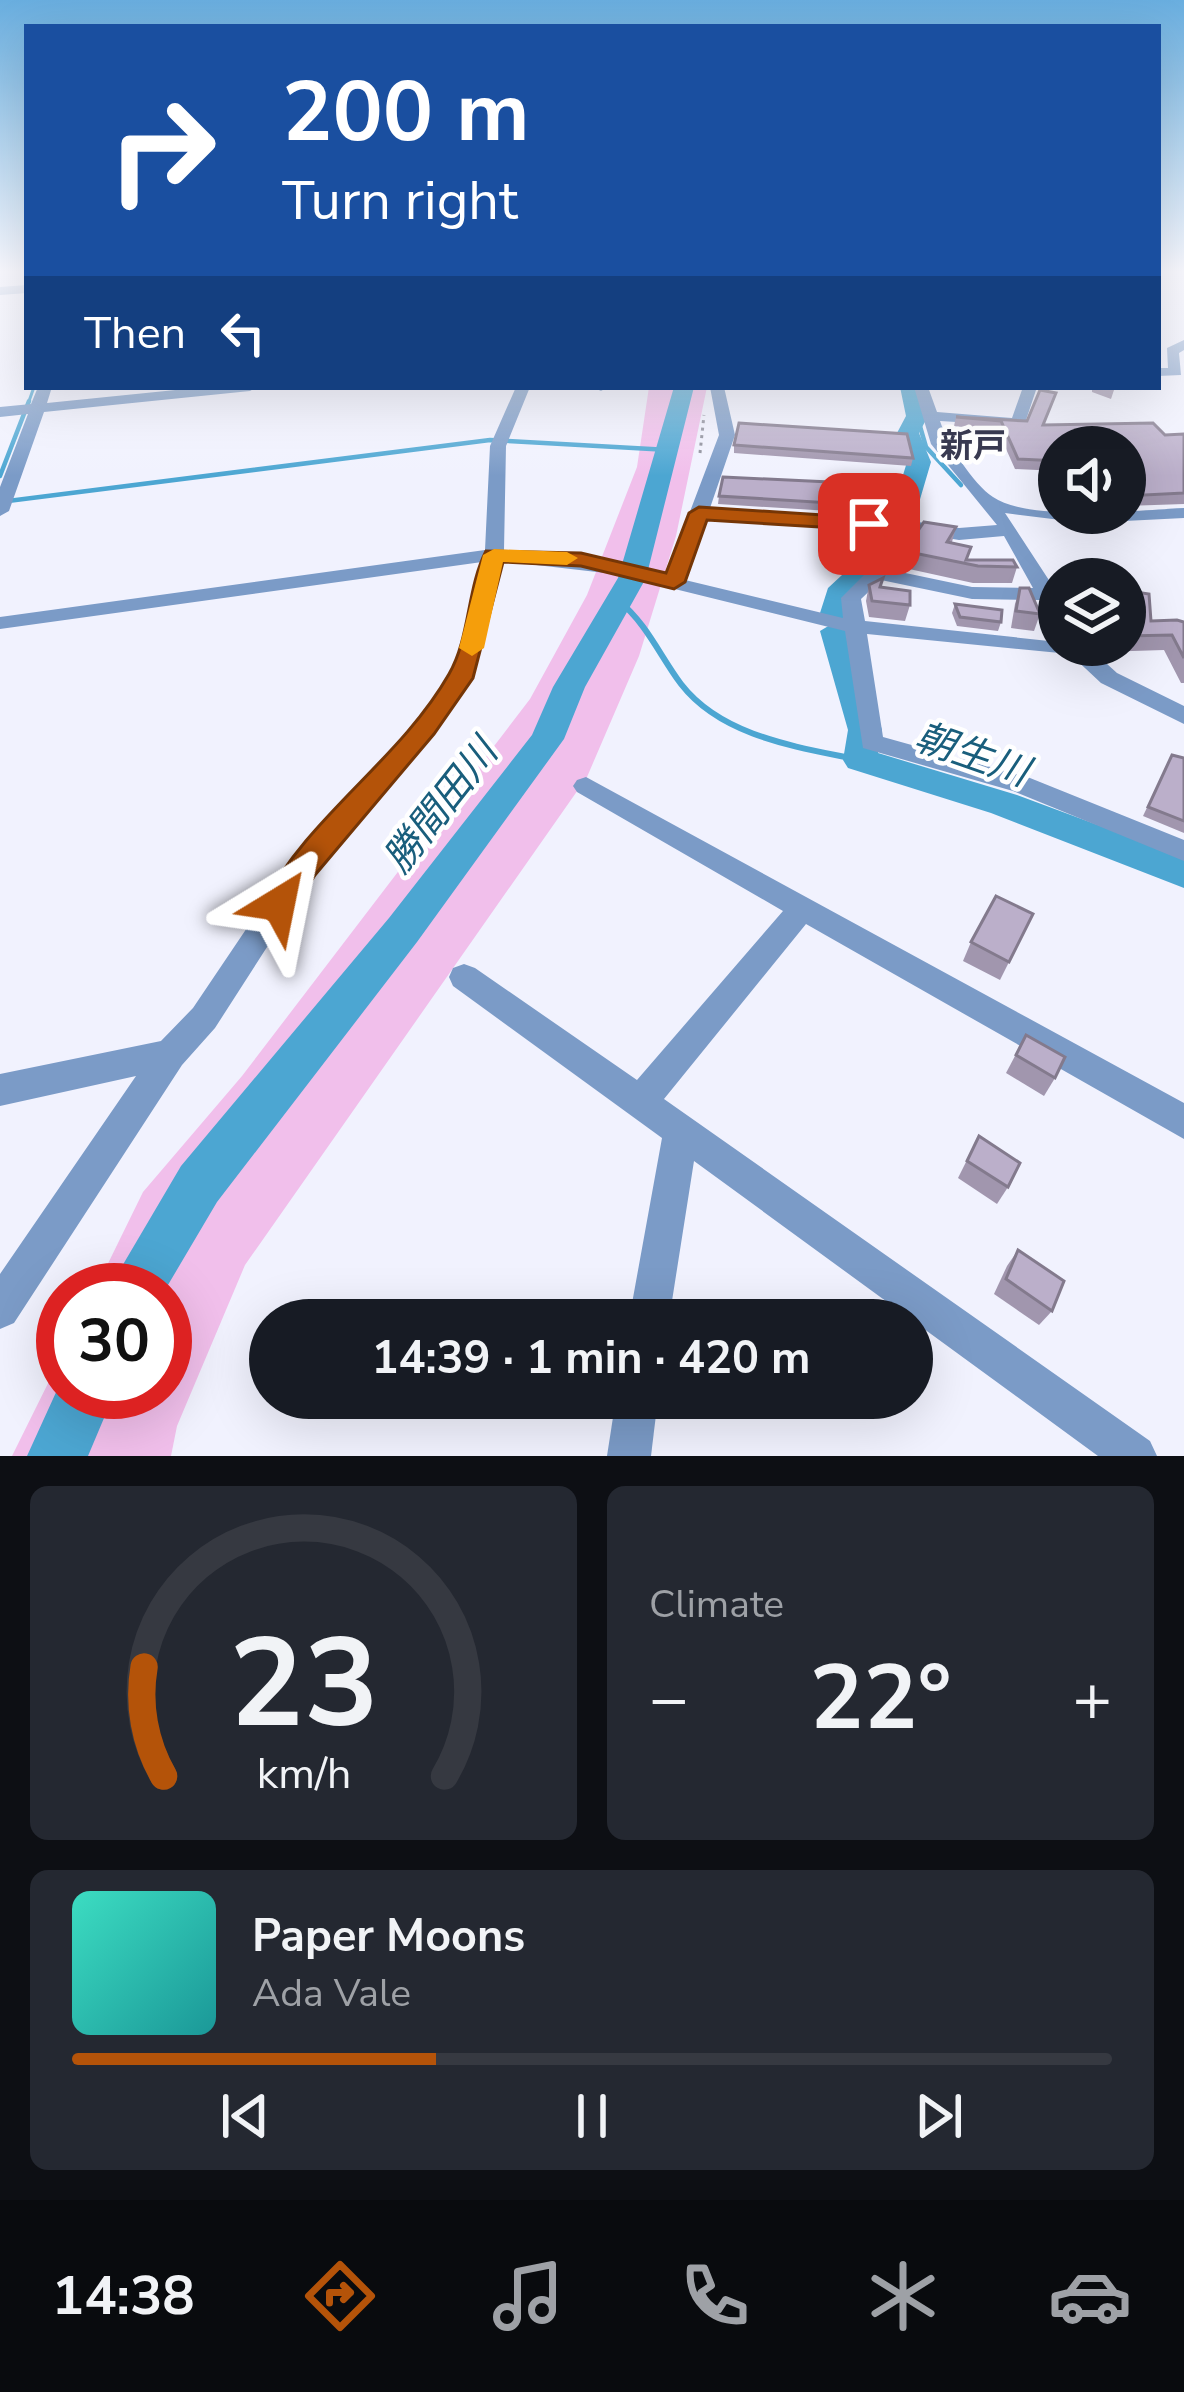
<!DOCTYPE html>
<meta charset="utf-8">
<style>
:root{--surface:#171b24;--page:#242831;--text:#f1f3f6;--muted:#9ea1a6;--line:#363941;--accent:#b45309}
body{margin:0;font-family:"Nunito Sans","Noto Sans JP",sans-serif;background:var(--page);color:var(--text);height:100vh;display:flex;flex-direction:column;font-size:45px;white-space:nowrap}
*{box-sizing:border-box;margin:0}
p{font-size:39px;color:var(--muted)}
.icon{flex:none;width:66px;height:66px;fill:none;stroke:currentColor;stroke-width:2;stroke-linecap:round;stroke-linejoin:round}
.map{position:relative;height:1456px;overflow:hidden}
.side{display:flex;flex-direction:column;gap:30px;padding:30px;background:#0d0f14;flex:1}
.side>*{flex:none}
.guide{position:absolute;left:24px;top:24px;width:1137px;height:366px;border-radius:0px;box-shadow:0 12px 48px #0002;background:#1a4fa0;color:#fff;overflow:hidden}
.controls{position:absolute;left:1038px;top:426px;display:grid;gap:24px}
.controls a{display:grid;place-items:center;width:108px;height:108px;border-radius:50%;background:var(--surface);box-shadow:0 12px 48px #0002;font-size:60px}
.speed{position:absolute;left:36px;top:1263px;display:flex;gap:24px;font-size:60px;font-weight:700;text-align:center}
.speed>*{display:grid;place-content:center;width:156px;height:156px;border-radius:50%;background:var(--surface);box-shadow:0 12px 48px #0002;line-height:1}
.speed .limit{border:18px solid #d22;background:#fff;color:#111}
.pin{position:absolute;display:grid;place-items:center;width:102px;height:102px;color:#fff;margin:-51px;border-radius:24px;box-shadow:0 6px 18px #0006}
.me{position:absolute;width:132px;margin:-66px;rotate:35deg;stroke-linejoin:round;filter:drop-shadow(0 0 9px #0008)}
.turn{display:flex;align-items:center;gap:42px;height:252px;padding:0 60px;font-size:54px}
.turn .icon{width:156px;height:156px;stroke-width:2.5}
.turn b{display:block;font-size:84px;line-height:102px}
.then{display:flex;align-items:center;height:114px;padding:0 60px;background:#0003;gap:24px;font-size:45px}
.big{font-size:90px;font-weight:700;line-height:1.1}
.side .widget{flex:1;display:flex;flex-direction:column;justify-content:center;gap:18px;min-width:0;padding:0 42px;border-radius:18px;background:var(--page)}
.side .dial{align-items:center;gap:0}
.dial svg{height:312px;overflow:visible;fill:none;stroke:var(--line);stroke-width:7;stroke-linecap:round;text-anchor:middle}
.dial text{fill:var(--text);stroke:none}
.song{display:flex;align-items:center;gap:36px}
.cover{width:144px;height:144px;border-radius:18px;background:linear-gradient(135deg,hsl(170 70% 55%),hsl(180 70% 35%))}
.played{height:12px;border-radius:6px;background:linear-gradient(90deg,var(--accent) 35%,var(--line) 35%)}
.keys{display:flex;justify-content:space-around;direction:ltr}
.heat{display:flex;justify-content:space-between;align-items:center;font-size:66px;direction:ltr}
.side .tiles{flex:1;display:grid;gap:30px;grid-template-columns:1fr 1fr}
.widget:last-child{grid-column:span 2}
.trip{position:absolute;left:249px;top:1299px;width:684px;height:120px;border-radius:60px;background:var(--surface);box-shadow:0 12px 48px #0002;font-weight:700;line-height:120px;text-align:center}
.dock{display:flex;height:192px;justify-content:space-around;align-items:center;background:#090b0e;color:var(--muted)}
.dock .icon{width:84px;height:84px}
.dock .current{color:var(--accent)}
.dock b{font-size:54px;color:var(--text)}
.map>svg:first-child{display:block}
.green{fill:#f1bfeb}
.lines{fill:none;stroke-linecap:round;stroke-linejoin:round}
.stream-far2{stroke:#4ca6d2;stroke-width:3}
.stream-far1{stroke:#4ca6d2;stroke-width:4.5}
.stream{stroke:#4ca6d2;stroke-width:6}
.river{fill:#4ca6d2;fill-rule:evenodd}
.path{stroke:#8d8e9a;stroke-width:3;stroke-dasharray:3 4.5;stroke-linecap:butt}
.minor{fill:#7b9bc7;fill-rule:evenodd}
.wall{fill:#a196ae}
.building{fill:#bbafca;stroke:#837a8d;stroke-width:3}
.route{fill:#b45309;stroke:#753606;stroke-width:3}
.slow{fill:#f59e0b}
.labels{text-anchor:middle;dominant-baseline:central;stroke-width:9;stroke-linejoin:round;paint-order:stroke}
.far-neighbourhood-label{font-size:33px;font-weight:bold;fill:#393a51;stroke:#fff}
.water-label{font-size:39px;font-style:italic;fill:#195e7c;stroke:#fff}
</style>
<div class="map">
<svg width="1184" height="1456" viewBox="0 0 1184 1456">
<rect width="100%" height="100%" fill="#f1f2fe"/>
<polygon class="green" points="649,387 707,387 676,536 639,656 587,777 245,1265 177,1426 171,1456 12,1456 63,1353 63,1392 165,1392 165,1290 95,1290 143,1192 242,1076 530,699 587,595 637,467"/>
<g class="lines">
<polyline class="stream-far2" points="28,404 34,387"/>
<g class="stream-far1">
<polyline points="917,416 926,447 961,485"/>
<polyline points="0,476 29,401"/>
<polyline points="0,502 490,440 669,450"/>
</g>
<path class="stream" d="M619,601C647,624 660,656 681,684C722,737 798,747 860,760"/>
<g class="river">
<polygon points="674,387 694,387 646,578 585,687 564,739 417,942 217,1202 165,1290 108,1290 181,1166 389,918 532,735 553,687 618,578"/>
<polygon points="900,387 920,387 928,416 919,433 931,462 908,540 852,596 844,619 824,619 820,613 828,588 883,537 888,524 907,462 897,433 906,416"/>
<polygon points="835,622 850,631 882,730 878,753 1017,795 1184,857 1184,888 991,813 848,768 843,760 848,730 820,631"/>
<polygon points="63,1377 63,1392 115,1392 88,1456 27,1456"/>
</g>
<polyline class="path" points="700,453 704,415"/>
<g class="minor">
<polygon points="27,285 27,293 0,295 0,287"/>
<polygon points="1184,340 1184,350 1179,353 1181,375 1158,376 1158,368 1168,368 1167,348"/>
<polygon points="38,387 52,387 47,403 205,387 257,387 250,391 44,412 9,511 0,516 0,487 28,414 0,417 0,407 31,404"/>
<path d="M516,387H530L506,446L504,550L575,555L666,575L719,435L710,387H724L735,435L710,508L911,521L959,528L997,525L931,444L914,387H928L937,412L1012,418L1023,387H1037L1024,426L940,421C947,443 973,484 993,497C1029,522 1140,510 1184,508V518L1085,523L1005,513L1058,594L1059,621L1052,619L1040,600L972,599L881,580L861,599L865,621L1086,645L1117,673L1184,706V724L1101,683L1070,654L867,634L883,737L1030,778L1184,840V861L1013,791L863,748L845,631L614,574L502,561L475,672L433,734L314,874L215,1028L182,1065L14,1323L0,1329V1274L136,1076L0,1106V1074L161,1041L193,1008L294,858L417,722L453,671L482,562L0,629V617L485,550L490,446ZM706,519L899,532L890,549L841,598L843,618L685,580ZM917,533L959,540L1004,536L1033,588L972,587L891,570L905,556Z"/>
<polygon points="592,387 608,387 601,391"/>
<polygon points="586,777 1184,1103 1184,1139 806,924 664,1099 1150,1441 1157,1456 1098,1456 694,1161 669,1320 629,1320 662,1138 453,986 449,977 453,968 464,964 475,968 637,1080 783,911 577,792 573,786 577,780"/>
<polygon points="616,1398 658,1398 651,1456 607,1456"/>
</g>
</g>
<g class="wall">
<polygon points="1092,387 1115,387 1111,399 1092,392"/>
<polygon points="956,417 1165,435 1184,434 1184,504 1125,506 1125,447 1059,447 1059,471 1015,469 998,431 954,426"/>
<polygon points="734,445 913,458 911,466 734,453"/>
<polygon points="719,496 896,507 894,515 718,504"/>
<polygon points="956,527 952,542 967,560 1017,567 1012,583 973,583 900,567 904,551"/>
<polygon points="1112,572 1127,574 1129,591 1149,594 1151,621 1177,620 1184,622 1184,683 1181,683 1164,650 1101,652 1096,645 1125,645 1125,579 1109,579"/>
<polygon points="869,585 910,605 905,621 869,617 866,601"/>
<polygon points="1020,588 1040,614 1034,631 1011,628 1015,604"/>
<polygon points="955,604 1001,622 998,631 957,626 952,613"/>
<polygon points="1172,755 1184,758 1184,833 1143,816"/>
<polygon points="1033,914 1000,980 963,961 971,942"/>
<polygon points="1026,1035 1055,1078 1044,1096 1006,1073"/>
<polygon points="979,1136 1008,1187 997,1204 958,1178"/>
<polygon points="1018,1250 1052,1311 1039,1325 994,1294 1007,1266"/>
</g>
<g class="building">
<polygon points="1040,390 1056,393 1043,425 1153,423 1165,435 1184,434 1184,493 1125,496 1125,447 1059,447 1059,461 1018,459 1001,421 956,417 1027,421"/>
<polygon points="739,423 907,434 913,458 734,445"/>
<polygon points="723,477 892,485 896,507 719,496"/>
<polygon points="924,522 956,527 947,542 971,547 966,560 1013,560 1017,567 978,566 904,551"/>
<polygon points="1112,572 1127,574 1129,591 1149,594 1151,621 1177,620 1184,622 1184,658 1172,635 1125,636 1125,579 1113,579"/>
<polygon points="1069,575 1096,579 1072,579"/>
<polygon points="883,578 880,587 910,591 910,605 872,601 869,585"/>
<polygon points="1020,588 1029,588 1040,614 1016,611"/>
<polygon points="955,604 1002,610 1001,622 960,617"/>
<polygon points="1172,755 1184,758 1184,821 1148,807"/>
<polygon points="996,896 1033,914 1009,962 971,942"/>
<polygon points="1026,1035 1065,1057 1055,1078 1016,1055"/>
<polygon points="979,1136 1020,1163 1008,1187 967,1161"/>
<polygon points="1018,1250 1064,1281 1052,1311 1006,1279"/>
</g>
<linearGradient id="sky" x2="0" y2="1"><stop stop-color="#69aedf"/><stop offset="0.57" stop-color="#f9f9ff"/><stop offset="1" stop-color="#f9f9ff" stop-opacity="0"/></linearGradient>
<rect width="1184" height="476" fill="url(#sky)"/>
<path class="route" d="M699,507L869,518L879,524L869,530L707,520L685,582L674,589L581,566L503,562L473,678L434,734L315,875L291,913L279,917L267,913L263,904C308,816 400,760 449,674C470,638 467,588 486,551L581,553L666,573L689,513Z"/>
<polygon class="slow" points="494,549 567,552 578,558 567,565 503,562 484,648 472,656 459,648 483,555"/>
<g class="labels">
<g class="far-neighbourhood-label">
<text x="973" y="446">新戸</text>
</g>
<g class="water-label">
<text transform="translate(972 755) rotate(19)">朝生川</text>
<text transform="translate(441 806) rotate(-52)">勝間田川</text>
</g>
</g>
</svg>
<div class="controls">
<a><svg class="icon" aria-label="sound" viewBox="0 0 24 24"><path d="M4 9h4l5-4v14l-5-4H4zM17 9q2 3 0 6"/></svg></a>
<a><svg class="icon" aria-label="layers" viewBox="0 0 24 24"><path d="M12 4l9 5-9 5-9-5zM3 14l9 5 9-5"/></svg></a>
</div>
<div class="speed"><div class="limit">30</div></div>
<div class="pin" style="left:869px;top:524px;background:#d93025"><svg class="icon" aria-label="arrive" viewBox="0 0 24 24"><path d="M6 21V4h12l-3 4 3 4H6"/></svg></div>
<svg class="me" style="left:279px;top:904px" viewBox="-20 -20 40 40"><path d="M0-17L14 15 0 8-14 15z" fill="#b45309" stroke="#fff" stroke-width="4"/></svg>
<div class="trip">14:39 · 1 min · 420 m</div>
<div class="guide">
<div class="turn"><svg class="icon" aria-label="right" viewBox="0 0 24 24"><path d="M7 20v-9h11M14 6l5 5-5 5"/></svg><div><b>200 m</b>Turn right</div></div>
<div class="then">Then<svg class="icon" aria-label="left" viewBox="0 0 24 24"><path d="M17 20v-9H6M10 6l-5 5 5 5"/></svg></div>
</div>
</div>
<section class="side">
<div class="tiles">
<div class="widget dial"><svg viewBox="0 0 100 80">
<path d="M14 69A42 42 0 1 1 86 69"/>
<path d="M14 69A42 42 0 0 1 9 41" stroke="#b45309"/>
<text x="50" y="56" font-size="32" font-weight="700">23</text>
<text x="50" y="72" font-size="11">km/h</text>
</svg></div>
<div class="widget"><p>Climate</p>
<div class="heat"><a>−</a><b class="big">22°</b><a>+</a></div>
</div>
<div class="widget">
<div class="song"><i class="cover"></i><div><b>Paper Moons</b><p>Ada Vale</p></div></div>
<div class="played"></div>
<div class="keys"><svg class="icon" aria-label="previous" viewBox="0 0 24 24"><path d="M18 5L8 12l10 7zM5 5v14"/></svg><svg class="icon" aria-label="pause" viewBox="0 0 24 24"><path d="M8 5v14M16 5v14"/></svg><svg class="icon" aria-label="next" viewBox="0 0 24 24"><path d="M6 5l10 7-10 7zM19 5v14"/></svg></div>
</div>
</div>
</section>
<nav class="dock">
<b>14:38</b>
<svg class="icon current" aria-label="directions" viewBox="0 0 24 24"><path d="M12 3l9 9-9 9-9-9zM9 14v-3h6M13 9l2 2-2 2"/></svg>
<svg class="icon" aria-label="music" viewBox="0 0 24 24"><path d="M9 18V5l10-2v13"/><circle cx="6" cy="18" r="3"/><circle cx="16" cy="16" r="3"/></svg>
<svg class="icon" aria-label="phone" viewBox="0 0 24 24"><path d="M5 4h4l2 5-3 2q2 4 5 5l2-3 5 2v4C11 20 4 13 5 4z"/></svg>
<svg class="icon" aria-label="climate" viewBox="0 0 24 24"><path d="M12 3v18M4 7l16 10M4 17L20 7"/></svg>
<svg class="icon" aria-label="car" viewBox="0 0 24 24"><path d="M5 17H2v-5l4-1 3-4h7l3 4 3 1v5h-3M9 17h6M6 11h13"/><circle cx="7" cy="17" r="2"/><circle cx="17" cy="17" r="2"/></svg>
</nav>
